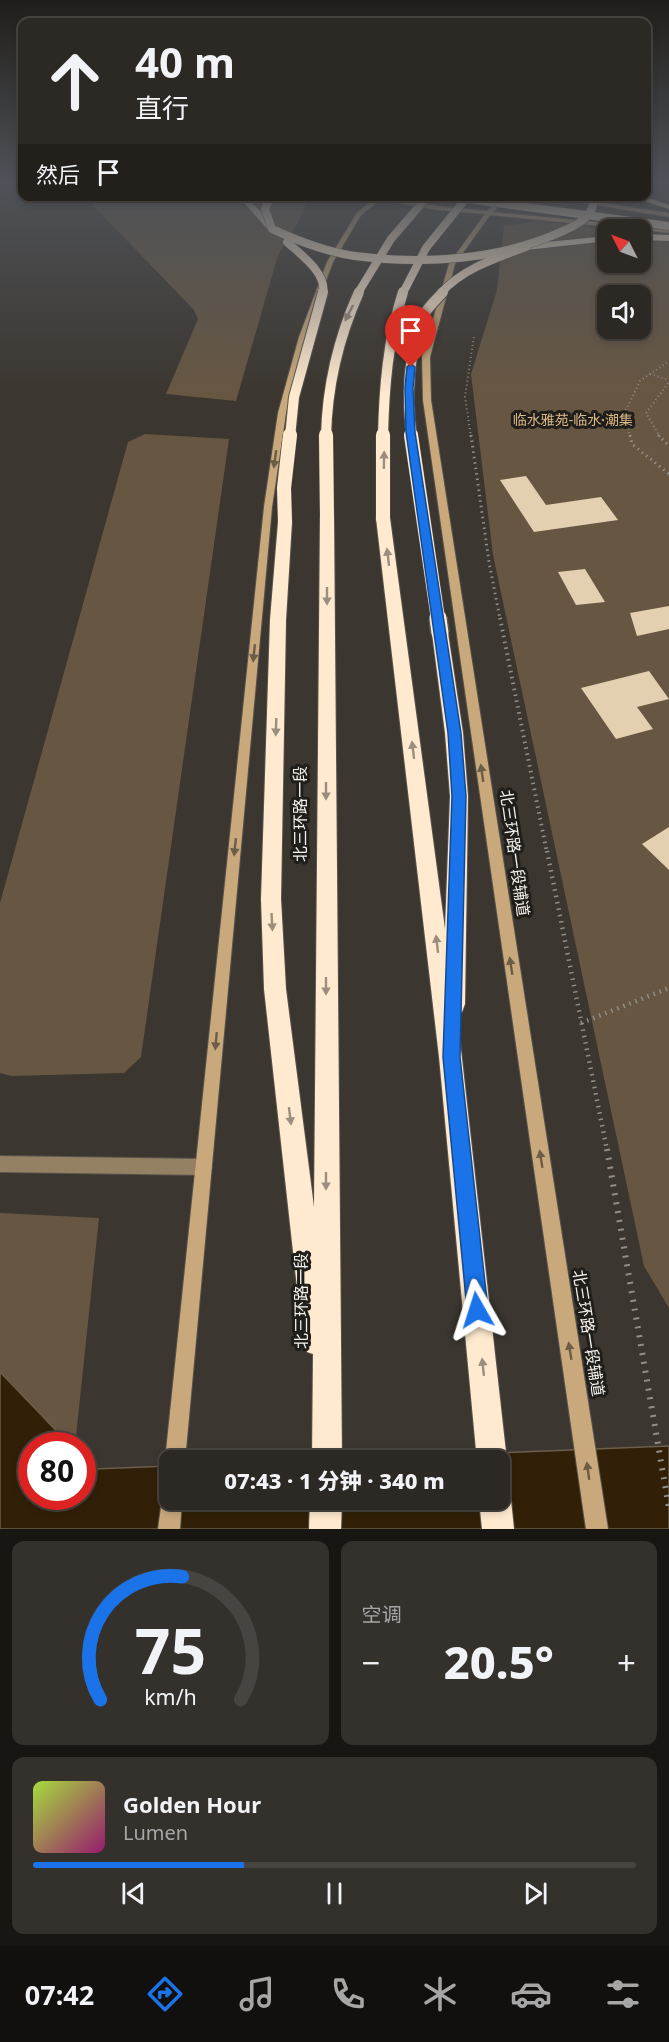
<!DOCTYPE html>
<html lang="zh">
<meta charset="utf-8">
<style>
:root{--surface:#2c2823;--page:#34302b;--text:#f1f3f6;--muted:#a6a6a6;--line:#484441;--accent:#1a73e8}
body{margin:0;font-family:"Noto Sans","Noto Sans SC",sans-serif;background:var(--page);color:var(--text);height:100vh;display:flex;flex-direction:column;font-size:22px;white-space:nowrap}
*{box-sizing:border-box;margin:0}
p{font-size:20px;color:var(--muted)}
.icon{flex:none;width:33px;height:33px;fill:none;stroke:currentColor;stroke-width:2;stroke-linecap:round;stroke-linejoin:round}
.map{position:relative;height:1529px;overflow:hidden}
.side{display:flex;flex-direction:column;gap:12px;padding:12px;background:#181613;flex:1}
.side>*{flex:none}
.hud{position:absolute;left:18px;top:18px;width:633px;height:183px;border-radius:12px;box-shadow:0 3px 9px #0003,0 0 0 2px var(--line);background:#2c2823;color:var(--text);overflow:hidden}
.needle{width:39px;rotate:312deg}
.controls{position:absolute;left:597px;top:219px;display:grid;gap:12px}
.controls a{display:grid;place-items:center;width:54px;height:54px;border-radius:12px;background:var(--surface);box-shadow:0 3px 9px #0003,0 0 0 2px var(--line);font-size:30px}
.speed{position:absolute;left:18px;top:1432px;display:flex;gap:12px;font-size:30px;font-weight:700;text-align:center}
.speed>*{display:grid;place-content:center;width:78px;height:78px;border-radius:50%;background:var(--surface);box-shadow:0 3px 9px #0003,0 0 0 2px var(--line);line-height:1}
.speed .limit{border:9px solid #d22;background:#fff;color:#111}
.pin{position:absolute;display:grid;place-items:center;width:51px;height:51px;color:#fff;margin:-62px -26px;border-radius:50% 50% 50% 0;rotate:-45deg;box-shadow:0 0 6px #0007}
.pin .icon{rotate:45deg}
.me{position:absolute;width:66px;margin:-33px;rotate:354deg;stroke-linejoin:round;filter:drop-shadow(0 0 4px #0008)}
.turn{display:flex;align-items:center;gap:21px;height:126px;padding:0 18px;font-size:27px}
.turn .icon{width:78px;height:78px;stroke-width:2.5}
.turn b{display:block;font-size:42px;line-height:51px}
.then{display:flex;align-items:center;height:57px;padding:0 18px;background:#0003;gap:12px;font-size:22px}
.big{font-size:45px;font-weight:800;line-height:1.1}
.side .tile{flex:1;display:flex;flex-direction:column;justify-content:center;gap:9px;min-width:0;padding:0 21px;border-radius:12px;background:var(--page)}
.side .dial{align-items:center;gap:0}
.dial svg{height:156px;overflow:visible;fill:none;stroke:var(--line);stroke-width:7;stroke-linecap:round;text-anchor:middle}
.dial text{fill:var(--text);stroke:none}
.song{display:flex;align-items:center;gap:18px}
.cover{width:72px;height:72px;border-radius:9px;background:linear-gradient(135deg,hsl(80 70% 55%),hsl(320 70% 35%))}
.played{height:6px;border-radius:3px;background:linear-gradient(90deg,var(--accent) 35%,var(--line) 35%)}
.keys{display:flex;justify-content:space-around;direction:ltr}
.heat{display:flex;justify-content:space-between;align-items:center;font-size:33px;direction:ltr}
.side .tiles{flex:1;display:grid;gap:12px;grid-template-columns:1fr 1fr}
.tile:last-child{grid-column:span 2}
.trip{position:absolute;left:159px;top:1450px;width:351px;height:60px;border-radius:12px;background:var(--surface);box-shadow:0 3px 9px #0003,0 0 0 2px var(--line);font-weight:800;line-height:60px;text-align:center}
.dock{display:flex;height:96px;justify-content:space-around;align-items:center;background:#12100e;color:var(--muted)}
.dock .icon{width:42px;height:42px}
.dock .active{color:var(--accent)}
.dock b{font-size:27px;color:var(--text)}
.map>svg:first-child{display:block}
.green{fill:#675742;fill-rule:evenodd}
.water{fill:#312007;stroke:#6c5f4c;stroke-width:1.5}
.building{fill:#e4cfb1}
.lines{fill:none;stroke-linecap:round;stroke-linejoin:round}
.street-casing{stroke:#59544d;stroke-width:2}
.secondary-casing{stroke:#59544d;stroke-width:2}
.highway-casing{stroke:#59544d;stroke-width:2}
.path-far4{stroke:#918d87;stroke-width:2;stroke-dasharray:1 3;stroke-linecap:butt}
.path-far3{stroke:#918d87;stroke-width:3;stroke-dasharray:1.5 4;stroke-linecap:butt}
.path-far2{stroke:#918d87;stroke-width:4;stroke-dasharray:1.5 4.5;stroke-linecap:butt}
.path-far1{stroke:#918d87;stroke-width:4.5;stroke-dasharray:1.5 5;stroke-linecap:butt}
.path{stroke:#918d87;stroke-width:6;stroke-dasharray:2 7;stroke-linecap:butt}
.street{fill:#948063;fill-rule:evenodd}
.secondary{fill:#c9a97b;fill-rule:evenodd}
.highway{fill:#ffeacf;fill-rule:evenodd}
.highway-bridge-far3-casing{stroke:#59544d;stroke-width:9;stroke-linecap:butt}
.highway-bridge-far2-casing{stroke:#59544d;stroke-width:12;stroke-linecap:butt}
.highway-bridge-far1-casing{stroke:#59544d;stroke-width:15;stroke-linecap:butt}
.highway-bridge-casing{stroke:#59544d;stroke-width:20;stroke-linecap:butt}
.highway-bridge-far3{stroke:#ffeacf;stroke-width:8}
.highway-bridge-far2{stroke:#ffeacf;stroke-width:10}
.highway-bridge-far1{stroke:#ffeacf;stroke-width:14}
.highway-bridge{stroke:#ffeacf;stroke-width:17}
.oneway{fill:#9b8e7e}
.oneway2{fill:#6c5d46}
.route{fill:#1a73e8;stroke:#114b97;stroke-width:1.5}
.labels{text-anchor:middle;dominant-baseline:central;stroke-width:6;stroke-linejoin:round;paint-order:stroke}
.far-park-label{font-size:14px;fill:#dcb988;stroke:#201e1b}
.street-label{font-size:16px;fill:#f4f1ec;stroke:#201e1b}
</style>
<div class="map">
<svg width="669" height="1529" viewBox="0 0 669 1529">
<rect width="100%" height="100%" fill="#3b362f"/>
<g class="green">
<polygon points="85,197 308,197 299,221 278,255 236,401 166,394 198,319 194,310"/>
<path d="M537,221L609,229L608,230V262H640L641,234L669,238V1308L644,1266L493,555L471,374L497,290L504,226ZM608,296H640V328H608Z"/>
<polygon points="145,434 229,439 141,1057 124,1073 11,1076 0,1073 0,903 128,442"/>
<polygon points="0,1213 99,1218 75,1446 32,1446 32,1497 0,1529"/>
</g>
<polygon class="water" points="0,1372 71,1446 32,1446 32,1497 82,1497 83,1458 94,1469 169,1466 170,1500 500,1500 500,1461 299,1461 669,1446 669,1529 0,1529"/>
<g class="building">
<polygon points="526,476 546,505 601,497 618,520 534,532 500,480"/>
<polygon points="585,569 605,602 576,605 558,572"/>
<polygon points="669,606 669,629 637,636 630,613"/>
<polygon points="649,671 669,699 637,707 653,729 616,739 581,688"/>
<polygon points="669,827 669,870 642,844"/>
</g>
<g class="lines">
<defs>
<polygon id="street" points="0,1156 204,1159 210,1161 212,1167 210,1173 204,1175 0,1172"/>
<g id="secondary">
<polygon points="370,196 383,196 438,206 487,211 506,196 512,196 492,212 669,229 669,233 490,215 455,264 430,357 431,400 608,1529 586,1529 423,400 422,357 449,264 485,214 438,210 380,200 361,215 333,262 305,337 286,413 272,507 185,1461 170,1461 170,1469 165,1461 264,507 278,413 299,337 327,262 357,213 374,199"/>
<polygon points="557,196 669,213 669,217 541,196"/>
<polygon points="170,1491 170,1500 182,1500 180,1529 158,1529 162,1500 165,1493"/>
</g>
<g id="highway">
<polygon points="238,196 246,196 275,227 275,231 269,231"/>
<polygon points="629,196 642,196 669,205 669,209"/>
<polygon points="640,234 669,235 669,241 640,240"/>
<polygon points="608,236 608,241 526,250 522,247 526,244"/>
<polygon points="327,513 334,517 342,1461 312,1461 313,1354 307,1352 303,1342 264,989 261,899 270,620 278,522 285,518 292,522 286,620 281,899 286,989 314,1207 320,517"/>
<polygon points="383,514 390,518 445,929 450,796 445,733 432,633 434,629 446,629 448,633 463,733 468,796 465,1004 462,1012 457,1014 507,1461 503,1472 500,1473 500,1461 477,1461 439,1057 376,518"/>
<polygon points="500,1486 506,1489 511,1500 514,1529 482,1529 479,1500 500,1500"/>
<polygon points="310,1500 342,1500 341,1529 309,1529"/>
</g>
</defs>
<use href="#street" class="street-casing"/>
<use href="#secondary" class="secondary-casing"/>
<use href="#highway" class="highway-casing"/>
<g class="path-far4">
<polyline points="650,374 669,380"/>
<polyline points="471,437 465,397 474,336"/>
<polyline points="630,437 624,414 640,381 669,361"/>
<polyline points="660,437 646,413 669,382"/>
</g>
<g class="path-far3">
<polyline points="471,435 489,562 500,619"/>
<polyline points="630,435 632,444 669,474"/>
<polyline points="658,435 669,446"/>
</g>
<polyline class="path-far2" points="500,618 547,853"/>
<g class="path-far1">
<polyline points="547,851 607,1150"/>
<polyline points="581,1023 669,988"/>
</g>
<polyline class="path" points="607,1149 669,1508"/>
<use href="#street" class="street"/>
<use href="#secondary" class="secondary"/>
<use href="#highway" class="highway"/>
<defs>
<g id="highway-bridge-far3">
<path d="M271,196L265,209L272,229C298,241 326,252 355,256C423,265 500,260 563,231C579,224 595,216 594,196"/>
<polyline points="445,196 669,226"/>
<path d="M287,242C300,254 327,273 323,293"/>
<polyline points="358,293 391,239 428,196"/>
<polyline points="403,293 426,248 467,197"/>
<path d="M441,293C462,269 496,258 526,247"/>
</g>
<g id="highway-bridge-far2">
<polyline points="290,437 294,397 323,292"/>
<path d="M326,437C327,385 338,339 359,292"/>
<path d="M383,437C384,388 388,339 403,292"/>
<path d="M412,437C406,398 408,349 425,313C429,306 437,299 443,292"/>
</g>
<g id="highway-bridge-far1">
<polyline points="326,435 327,517"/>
<polyline points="411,435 438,619"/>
<polyline points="383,518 383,435"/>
<polyline points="285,522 284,488 290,435"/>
</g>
<polyline id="highway-bridge" points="438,618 440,633"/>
</defs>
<use href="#highway-bridge-far3" class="highway-bridge-far3-casing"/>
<use href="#highway-bridge-far2" class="highway-bridge-far2-casing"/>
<use href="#highway-bridge-far1" class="highway-bridge-far1-casing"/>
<use href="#highway-bridge" class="highway-bridge-casing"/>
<use href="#highway-bridge-far3" class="highway-bridge-far3"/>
<use href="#highway-bridge-far2" class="highway-bridge-far2"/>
<use href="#highway-bridge-far1" class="highway-bridge-far1"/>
<use href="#highway-bridge" class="highway-bridge"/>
</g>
<defs><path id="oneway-solid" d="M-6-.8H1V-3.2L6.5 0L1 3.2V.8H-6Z" transform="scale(1.5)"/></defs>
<g class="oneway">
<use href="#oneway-solid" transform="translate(349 313) rotate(117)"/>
<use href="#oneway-solid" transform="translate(384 460) rotate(-89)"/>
<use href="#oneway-solid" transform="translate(388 557) rotate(-97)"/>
<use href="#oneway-solid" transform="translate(327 596) rotate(90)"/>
<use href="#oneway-solid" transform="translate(276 727) rotate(92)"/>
<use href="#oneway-solid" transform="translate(413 750) rotate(-97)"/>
<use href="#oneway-solid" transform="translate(326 791) rotate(90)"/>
<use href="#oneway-solid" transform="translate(272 922) rotate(87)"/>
<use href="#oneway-solid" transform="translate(437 944) rotate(-97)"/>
<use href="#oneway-solid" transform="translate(326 986) rotate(90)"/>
<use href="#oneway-solid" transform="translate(290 1116) rotate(83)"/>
<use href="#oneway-solid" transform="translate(326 1181) rotate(90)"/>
<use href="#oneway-solid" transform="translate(483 1367) rotate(-96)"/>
</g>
<g class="oneway2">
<use href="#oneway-solid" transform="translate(275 459) rotate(98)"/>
<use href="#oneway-solid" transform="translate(254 653) rotate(96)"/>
<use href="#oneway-solid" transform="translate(482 773) rotate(-98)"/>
<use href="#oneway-solid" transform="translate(235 847) rotate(96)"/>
<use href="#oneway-solid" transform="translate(511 966) rotate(-99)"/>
<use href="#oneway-solid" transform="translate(216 1041) rotate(95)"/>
<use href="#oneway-solid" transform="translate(541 1159) rotate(-99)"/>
<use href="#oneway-solid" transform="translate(570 1351) rotate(-99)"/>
<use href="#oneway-solid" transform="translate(588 1471) rotate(-98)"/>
</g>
<linearGradient id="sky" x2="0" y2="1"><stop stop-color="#201e1a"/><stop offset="0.46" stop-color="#4f5258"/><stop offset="1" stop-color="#4f5258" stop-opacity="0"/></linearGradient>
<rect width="669" height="394" fill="url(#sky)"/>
<polygon class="route" points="411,364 415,367 413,388 415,432 461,733 466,796 460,1057 488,1310 485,1318 477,1321 470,1318 467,1310 443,1057 452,796 448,733 406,432 405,388 407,367"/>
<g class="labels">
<g class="far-park-label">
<text x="573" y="419">临水雅苑-临水·潮集</text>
</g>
<g class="street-label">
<text transform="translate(300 814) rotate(-90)">北三环路一段</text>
<text transform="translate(515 853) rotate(82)">北三环路一段辅道</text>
<text transform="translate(301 1301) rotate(-90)">北三环路一段</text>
<text transform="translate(589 1333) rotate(81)">北三环路一段辅道</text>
</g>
</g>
</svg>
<div class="controls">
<a><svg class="needle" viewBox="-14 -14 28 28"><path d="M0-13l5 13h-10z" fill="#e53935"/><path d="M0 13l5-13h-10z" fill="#a6a6a6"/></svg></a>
<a><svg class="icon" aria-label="sound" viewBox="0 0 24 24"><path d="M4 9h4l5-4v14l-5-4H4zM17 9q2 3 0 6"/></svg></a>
</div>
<div class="speed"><div class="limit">80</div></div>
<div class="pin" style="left:411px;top:367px;background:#d93025"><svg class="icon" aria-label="arrive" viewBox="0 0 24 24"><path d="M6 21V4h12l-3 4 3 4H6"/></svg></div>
<svg class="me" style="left:477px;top:1310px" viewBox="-20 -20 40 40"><path d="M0-17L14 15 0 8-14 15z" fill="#1a73e8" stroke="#fff" stroke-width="4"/></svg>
<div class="trip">07:43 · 1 分钟 · 340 m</div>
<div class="hud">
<div class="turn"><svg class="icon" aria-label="ahead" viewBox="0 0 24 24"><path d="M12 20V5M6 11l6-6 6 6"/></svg><div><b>40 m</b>直行</div></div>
<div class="then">然后<svg class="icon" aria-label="arrive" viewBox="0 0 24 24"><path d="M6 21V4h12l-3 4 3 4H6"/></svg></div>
</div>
</div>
<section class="side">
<div class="tiles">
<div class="tile dial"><svg viewBox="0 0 100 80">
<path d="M14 69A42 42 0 1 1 86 69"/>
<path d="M14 69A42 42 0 0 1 56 6" stroke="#1a73e8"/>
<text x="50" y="56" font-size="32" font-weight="700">75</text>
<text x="50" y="72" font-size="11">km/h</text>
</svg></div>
<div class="tile"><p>空调</p>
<div class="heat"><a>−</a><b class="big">20.5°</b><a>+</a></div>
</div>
<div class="tile">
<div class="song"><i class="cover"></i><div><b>Golden Hour</b><p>Lumen</p></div></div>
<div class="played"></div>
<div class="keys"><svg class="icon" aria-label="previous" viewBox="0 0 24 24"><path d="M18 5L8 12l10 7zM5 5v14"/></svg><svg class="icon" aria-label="pause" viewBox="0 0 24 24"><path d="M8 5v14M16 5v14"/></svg><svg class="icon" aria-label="next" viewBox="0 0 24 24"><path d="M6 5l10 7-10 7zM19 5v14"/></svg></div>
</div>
</div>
</section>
<nav class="dock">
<b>07:42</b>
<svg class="icon active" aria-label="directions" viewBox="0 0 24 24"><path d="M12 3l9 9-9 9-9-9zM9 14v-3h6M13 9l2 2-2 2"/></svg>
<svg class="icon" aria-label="music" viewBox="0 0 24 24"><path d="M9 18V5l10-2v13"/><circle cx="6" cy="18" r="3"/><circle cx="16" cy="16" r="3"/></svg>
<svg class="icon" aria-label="phone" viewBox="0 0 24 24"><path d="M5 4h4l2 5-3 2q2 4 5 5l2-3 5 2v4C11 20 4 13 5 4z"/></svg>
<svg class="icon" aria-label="climate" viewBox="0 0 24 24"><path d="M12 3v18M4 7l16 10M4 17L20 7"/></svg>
<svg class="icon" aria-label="car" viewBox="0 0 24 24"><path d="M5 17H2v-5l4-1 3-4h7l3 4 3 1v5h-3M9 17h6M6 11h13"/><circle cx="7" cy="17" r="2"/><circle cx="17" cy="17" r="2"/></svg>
<svg class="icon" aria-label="filters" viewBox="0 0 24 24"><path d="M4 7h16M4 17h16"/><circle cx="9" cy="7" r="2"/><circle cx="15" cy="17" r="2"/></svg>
</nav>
